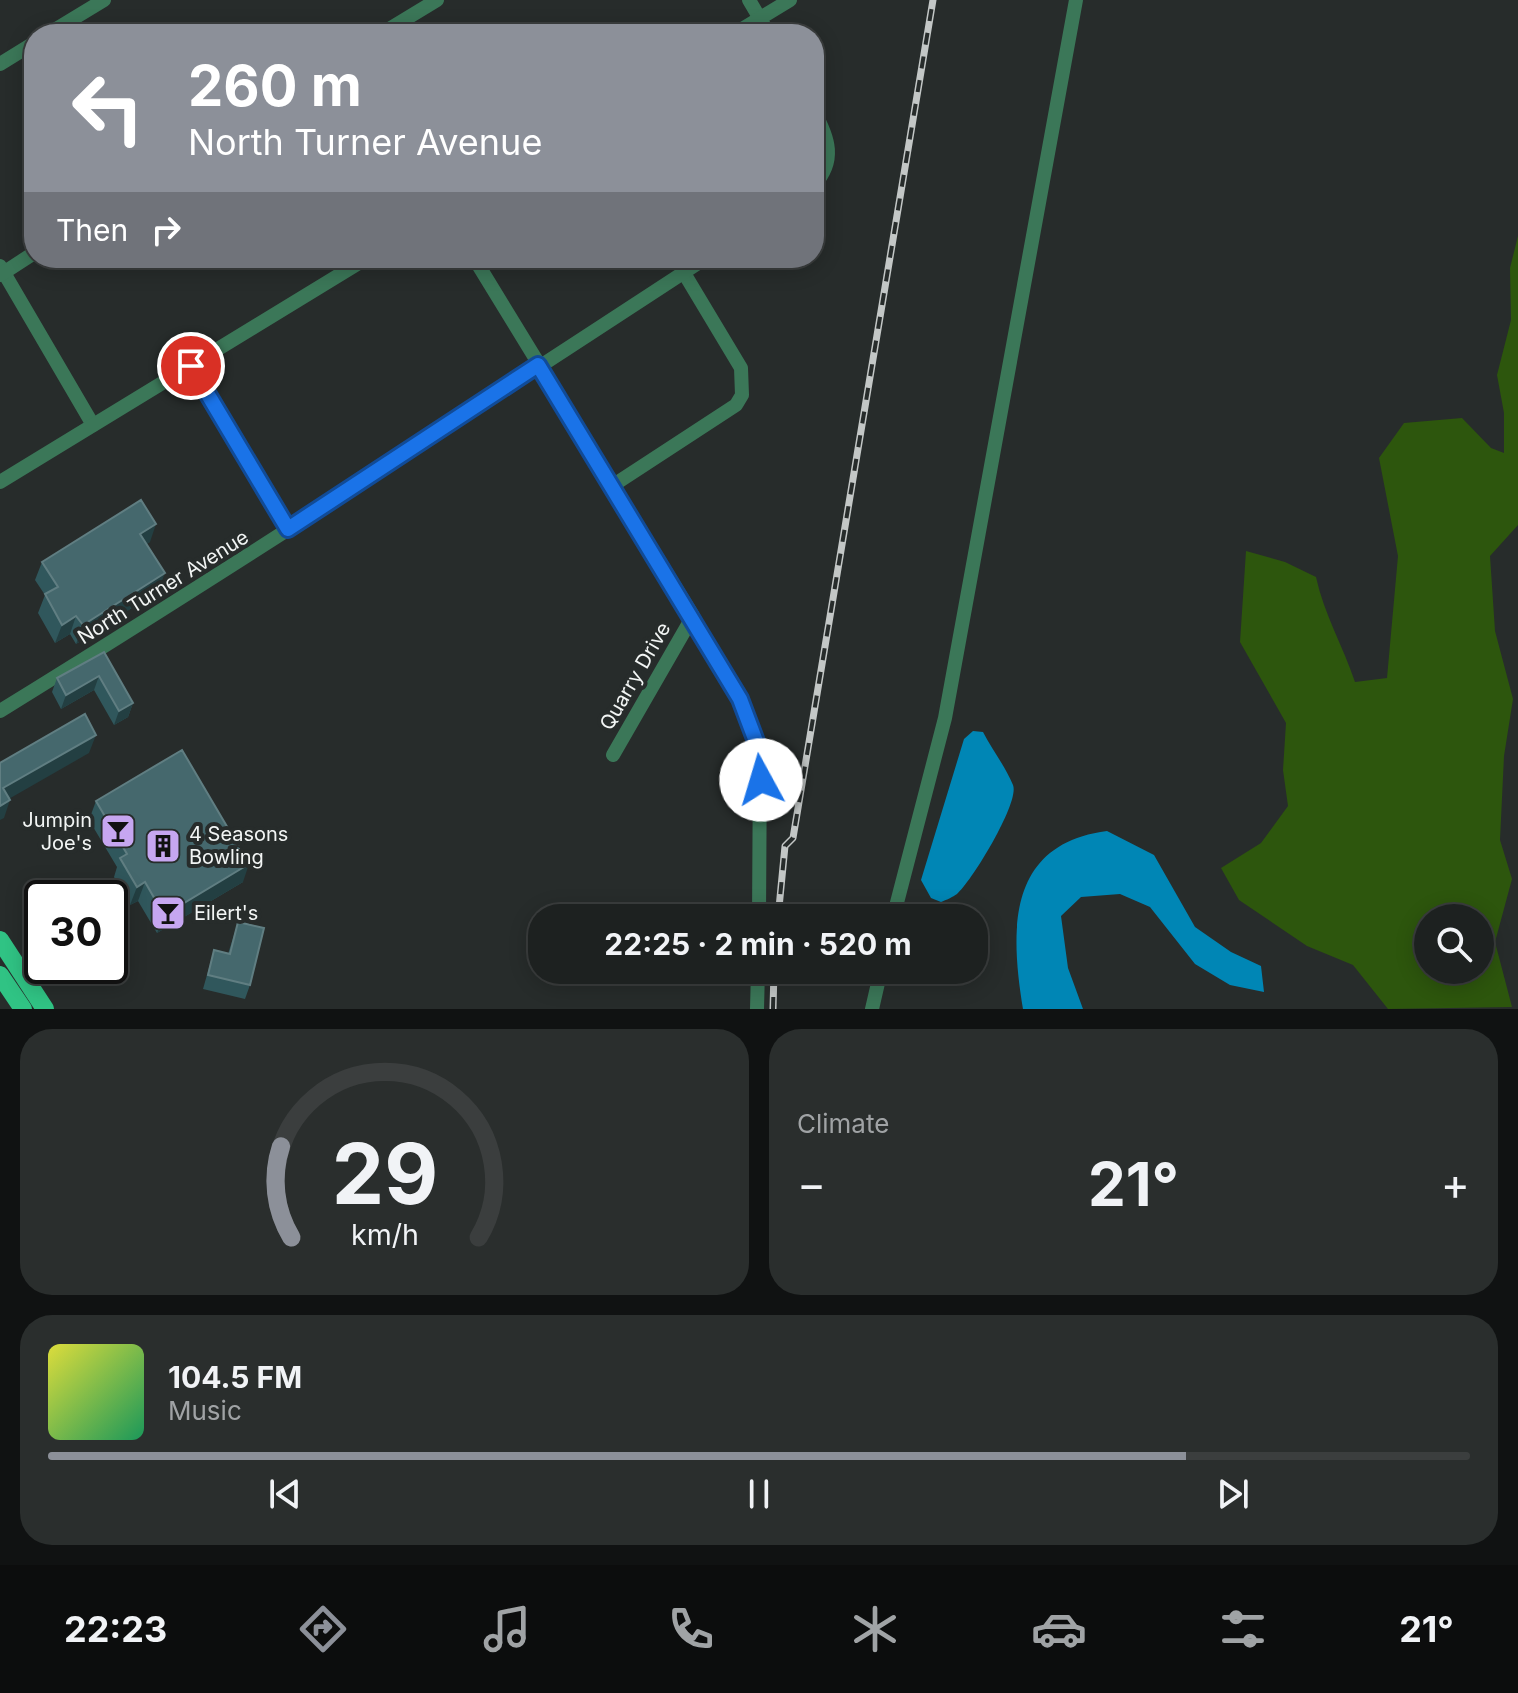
<!DOCTYPE html>
<meta charset="utf-8">
<style>
:root{--surface:#1d2120;--page:#2a2e2d;--text:#f1f3f6;--muted:#a0a3a5;--line:#3b3e3e;--accent:#8c9099}
body{margin:0;font-family:Inter,sans-serif;background:var(--page);color:var(--text);height:100vh;display:flex;flex-direction:column;font-size:30px;white-space:nowrap}
*{box-sizing:border-box;margin:0}
p{font-size:26px;color:var(--muted)}
.icon{flex:none;width:44px;height:44px;fill:none;stroke:currentColor;stroke-width:2;stroke-linecap:round;stroke-linejoin:round}
.map{position:relative;height:1009px;overflow:hidden}
.sheet{display:flex;flex-direction:column;gap:20px;padding:20px;background:#101212;flex:1}
.sheet>*{flex:none}
.banner{position:absolute;left:24px;top:24px;width:800px;height:244px;border-radius:32px;box-shadow:0 4px 20px #0003,0 0 0 2px var(--line);background:#8c9099;color:#fff;overflow:hidden}
.buttons{position:absolute;left:1414px;top:904px;display:grid;gap:16px}
.buttons a{display:grid;place-items:center;width:80px;height:80px;border-radius:50%;background:var(--surface);box-shadow:0 4px 20px #0003,0 0 0 2px var(--line);font-size:40px}
.speed{position:absolute;left:24px;top:880px;display:flex;gap:16px;font-size:40px;font-weight:700;text-align:center}
.speed>*{display:grid;place-content:center;width:104px;height:104px;border-radius:50%;background:var(--surface);box-shadow:0 4px 20px #0003,0 0 0 2px var(--line);line-height:1}
.speed .limit{border:4px solid #111;border-radius:12px;background:#fff;color:#111}
.pin{position:absolute;display:grid;place-items:center;width:68px;height:68px;color:#fff;margin:-34px;border:4px solid #fff;border-radius:50%;box-shadow:0 2px 8px #0007}
.me{position:absolute;width:88px;margin:-44px;rotate:354deg;stroke-linejoin:round;filter:drop-shadow(0 0 6px #0008)}
.turn{display:flex;align-items:center;gap:28px;height:168px;padding:0 32px;font-size:36px}
.turn .icon{width:104px;height:104px;stroke-width:2.5}
.turn b{display:block;font-size:56px;line-height:68px}
.then{display:flex;align-items:center;height:76px;padding:0 32px;background:#0003;gap:16px;font-size:30px}
.big{font-size:60px;font-weight:700;line-height:1.1}
.sheet .tile{flex:1;display:flex;flex-direction:column;justify-content:center;gap:12px;min-width:0;padding:0 28px;border-radius:32px;background:var(--page)}
.sheet .dial{align-items:center;gap:0}
.dial svg{height:208px;overflow:visible;fill:none;stroke:var(--line);stroke-width:7;stroke-linecap:round;text-anchor:middle}
.dial text{fill:var(--text);stroke:none}
.song{display:flex;align-items:center;gap:24px}
.cover{width:96px;height:96px;border-radius:12px;background:linear-gradient(135deg,hsl(60 70% 55%),hsl(150 70% 35%))}
.played{height:8px;border-radius:4px;background:linear-gradient(90deg,var(--accent) 80%,var(--line) 80%)}
.keys{display:flex;justify-content:space-around;direction:ltr}
.heat{display:flex;justify-content:space-between;align-items:center;font-size:44px;direction:ltr}
.sheet .tiles{flex:1;display:grid;gap:20px;grid-template-columns:1fr 1fr}
.tile:last-child{grid-column:span 2}
.trip{position:absolute;left:528px;top:904px;width:460px;height:80px;border-radius:32px;background:var(--surface);box-shadow:0 4px 20px #0003,0 0 0 2px var(--line);font-weight:700;line-height:80px;text-align:center}
.tabs{display:flex;height:128px;justify-content:space-around;align-items:center;background:#0c0d0d;color:var(--muted)}
.tabs .icon{width:56px;height:56px}
.tabs .current{color:var(--accent)}
.tabs b{font-size:36px;color:var(--text)}
.map>svg:first-child{display:block}
.green{fill:#2d560d;fill-rule:evenodd}
.water{fill:#0086b5}
.lines{fill:none;stroke-linecap:round;stroke-linejoin:round}
.minor{stroke:#3b7758;stroke-width:14}
.major{stroke:#30c384;stroke-width:18}
.rail-casing{stroke:#c3c7c6;stroke-width:7}
.rail{stroke:#272c2b;stroke-width:4;stroke-dasharray:12;stroke-linecap:butt}
.wall{fill:#30575c}
.shaded-wall{fill:#233f42}
.building{fill:#45686d;stroke:#607e82;stroke-width:2}
.route-casing{stroke:#114b97;stroke-width:20}
.route{stroke:#1a73e8;stroke-width:14}
.labels{text-anchor:middle;dominant-baseline:central;stroke-width:8;stroke-linejoin:round;paint-order:stroke}
.street-label{font-size:20px;fill:#f2f5f4;stroke:#272c2b}
.poi-label{font-size:20px;fill:#f2f5f4;stroke:#272c2b;text-anchor:start}
</style>
<div class="map">
<svg width="1518" height="1009" viewBox="0 0 1518 1009">
<rect width="100%" height="100%" fill="#272c2b"/>
<path class="green" d="M1518,236V525L1490,556L1495,631L1513,699L1504,756L1500,840L1512,879L1495,942L1512,1007L1388,1009L1353,965L1307,946L1239,900L1221,868L1261,843L1288,806L1283,770L1286,723L1240,642L1246,551L1285,562L1316,577C1324,614 1343,646 1355,682L1387,678L1398,556L1379,458L1404,423L1462,418L1491,448L1504,453V413L1497,375L1511,320L1510,268ZM1428,918H1480V970H1428Z"/>
<g class="water">
<path d="M973,731L983,732C993,751 1005,766 1013,785C1020,802 972,881 957,894C953,897 946,900 941,902L931,898L921,880L964,739Z"/>
<path d="M1107,831L1154,855L1195,927L1231,952L1261,966L1264,992L1230,985L1195,964L1150,907L1120,894L1081,897L1061,916L1068,968L1083,1009H1023C1010,930 1007,844 1107,831Z"/>
</g>
<g class="lines">
<g class="minor">
<polyline points="749,0 769,34"/>
<polyline points="48,34 104,0"/>
<polyline points="381,34 437,0"/>
<polyline points="734,34 790,0"/>
<polyline points="0,64 34,43"/>
<path d="M814,112C829,138 836,161 814,185"/>
<polyline points="474,258 693,616 750,720 760,752 759,918"/>
<polyline points="0,266 93,425"/>
<polyline points="0,275 34,253"/>
<polyline points="191,366 288,529"/>
<polyline points="0,482 367,258"/>
<polyline points="612,486 736,405 742,395 741,368 684,273"/>
<path d="M0,711C238,564 472,411 706,258"/>
<polyline points="613,755 693,616"/>
<polyline points="893,918 945,718 1076,0"/>
<polyline points="757,1009 758,970"/>
<polyline points="872,1009 881,970"/>
</g>
<g class="major">
<polyline points="0,940 45,1009"/>
<polyline points="0,975 23,1009"/>
</g>
<defs>
<g id="rail">
<polyline points="778,918 785,846 793,838 933,0"/>
<polyline points="773,1009 774,970"/>
</g>
</defs>
<use href="#rail" class="rail-casing"/>
<use href="#rail" class="rail"/>
</g>
<g class="wall">
<polygon points="150,542 146,544 158,591 76,644 70,634 55,643 38,613 45,595 35,580 42,562"/>
<polygon points="104,652 133,703 128,717 114,725 94,690 61,709 52,692 57,678"/>
<polygon points="96,801 243,882 157,933 138,901 130,905 114,877 117,867 89,820"/>
<polygon points="238,922 250,985 245,999 203,989 214,950 228,954"/>
</g>
<g class="shaded-wall">
<polygon points="156,524 150,542 133,553 140,534"/>
<polygon points="165,573 158,591 76,644 83,625"/>
<polygon points="76,616 70,634 55,643 62,625"/>
<polygon points="99,676 94,690 61,709 66,695"/>
<polygon points="133,703 128,717 114,725 119,711"/>
<polygon points="96,735 89,753 0,804 3,788"/>
<polygon points="10,800 4,818 0,820 0,806"/>
<polygon points="249,864 243,882 157,933 164,915"/>
<polygon points="145,882 138,901 130,905 137,887"/>
</g>
<g class="building">
<polygon points="141,500 156,524 140,534 165,573 83,625 76,616 62,625 45,594 58,587 42,562"/>
<polygon points="104,652 133,703 119,711 99,676 66,695 57,678"/>
<polygon points="85,714 96,735 3,788 10,800 0,806 0,763"/>
<polygon points="182,750 249,864 164,915 145,882 137,887 120,858 127,854 96,801"/>
<rect x="701" y="913" width="23" height="5"/>
<polygon points="238,922 264,928 250,985 208,975 214,950 230,954"/>
</g>
<g class="lines">
<defs>
<polyline id="route" points="191,366 288,529 538,365 740,699 760,752 761,780"/>
</defs>
<use href="#route" class="route-casing"/>
<use href="#route" class="route"/>
</g>
<defs>
<symbol id="bar-square" viewBox="-11 -11 22 22"><rect x="-9" y="-9" width="18" height="18" rx="4" fill="#c6a6f0" stroke="#272c2b"/><path d="M-6-5H6L.8 .8V4.5H3.5V6h-7V4.5H-.8V.8Z" fill="#111"/></symbol>
<symbol id="building-square" viewBox="-11 -11 22 22"><rect x="-9" y="-9" width="18" height="18" rx="4" fill="#c6a6f0" stroke="#272c2b"/><path d="M-4-6H4V6H1V3H-1V6H-4ZM-2.5-4.3h1.7v1.8h-1.7ZM.8-4.3h1.7v1.8H.8ZM-2.5-1h1.7V.8h-1.7ZM.8-1h1.7V.8H.8Z" fill="#111"/></symbol>
</defs>
<g fill-rule="evenodd">
<use href="#bar-square" x="98" y="811" width="40" height="40"/>
<use href="#building-square" x="143" y="826" width="40" height="40"/>
<use href="#bar-square" x="148" y="893" width="40" height="40"/>
</g>
<g class="labels">
<g class="street-label">
<text transform="translate(163 587) rotate(-32)">North Turner Avenue</text>
<text transform="translate(635 676) rotate(-60)">Quarry Drive</text>
</g>
<g class="poi-label">
<text x="92" y="820" text-anchor="end">Jumpin<tspan x="92" dy="23">Joe's</tspan></text>
<text x="189" y="834">4 Seasons<tspan x="189" dy="23">Bowling</tspan></text>
<text x="194" y="913">Eilert's</text>
</g>
</g>
</svg>
<div class="buttons">
<a><svg class="icon" aria-label="search" viewBox="0 0 24 24"><circle cx="10" cy="10" r="6"/><path d="M15 15l6 6"/></svg></a>
</div>
<div class="speed"><div class="limit">30</div></div>
<div class="pin" style="left:191px;top:366px;background:#d93025"><svg class="icon" aria-label="arrive" viewBox="0 0 24 24"><path d="M6 21V4h12l-3 4 3 4H6"/></svg></div>
<svg class="me" style="left:761px;top:780px" viewBox="-20 -20 40 40"><circle r="19" fill="#fff"/><path d="M0-13L10 11 0 6-10 11z" fill="#1a73e8"/></svg>
<div class="trip">22:25 · 2 min · 520 m</div>
<div class="banner">
<div class="turn"><svg class="icon" aria-label="left" viewBox="0 0 24 24"><path d="M17 20v-9H6M10 6l-5 5 5 5"/></svg><div><b>260 m</b>North Turner Avenue</div></div>
<div class="then">Then<svg class="icon" aria-label="right" viewBox="0 0 24 24"><path d="M7 20v-9h11M14 6l5 5-5 5"/></svg></div>
</div>
</div>
<section class="sheet">
<div class="tiles">
<div class="tile dial"><svg viewBox="0 0 100 80">
<path d="M14 69A42 42 0 1 1 86 69"/>
<path d="M14 69A42 42 0 0 1 10 34" stroke="#8c9099"/>
<text x="50" y="56" font-size="32" font-weight="700">29</text>
<text x="50" y="72" font-size="11">km/h</text>
</svg></div>
<div class="tile"><p>Climate</p>
<div class="heat"><a>−</a><b class="big">21°</b><a>+</a></div>
</div>
<div class="tile">
<div class="song"><i class="cover"></i><div><b>104.5 FM</b><p>Music</p></div></div>
<div class="played"></div>
<div class="keys"><svg class="icon" aria-label="previous" viewBox="0 0 24 24"><path d="M18 5L8 12l10 7zM5 5v14"/></svg><svg class="icon" aria-label="pause" viewBox="0 0 24 24"><path d="M8 5v14M16 5v14"/></svg><svg class="icon" aria-label="next" viewBox="0 0 24 24"><path d="M6 5l10 7-10 7zM19 5v14"/></svg></div>
</div>
</div>
</section>
<nav class="tabs">
<b>22:23</b>
<svg class="icon current" aria-label="directions" viewBox="0 0 24 24"><path d="M12 3l9 9-9 9-9-9zM9 14v-3h6M13 9l2 2-2 2"/></svg>
<svg class="icon" aria-label="music" viewBox="0 0 24 24"><path d="M9 18V5l10-2v13"/><circle cx="6" cy="18" r="3"/><circle cx="16" cy="16" r="3"/></svg>
<svg class="icon" aria-label="phone" viewBox="0 0 24 24"><path d="M5 4h4l2 5-3 2q2 4 5 5l2-3 5 2v4C11 20 4 13 5 4z"/></svg>
<svg class="icon" aria-label="climate" viewBox="0 0 24 24"><path d="M12 3v18M4 7l16 10M4 17L20 7"/></svg>
<svg class="icon" aria-label="car" viewBox="0 0 24 24"><path d="M5 17H2v-5l4-1 3-4h7l3 4 3 1v5h-3M9 17h6M6 11h13"/><circle cx="7" cy="17" r="2"/><circle cx="17" cy="17" r="2"/></svg>
<svg class="icon" aria-label="filters" viewBox="0 0 24 24"><path d="M4 7h16M4 17h16"/><circle cx="9" cy="7" r="2"/><circle cx="15" cy="17" r="2"/></svg>
<b>21°</b>
</nav>
